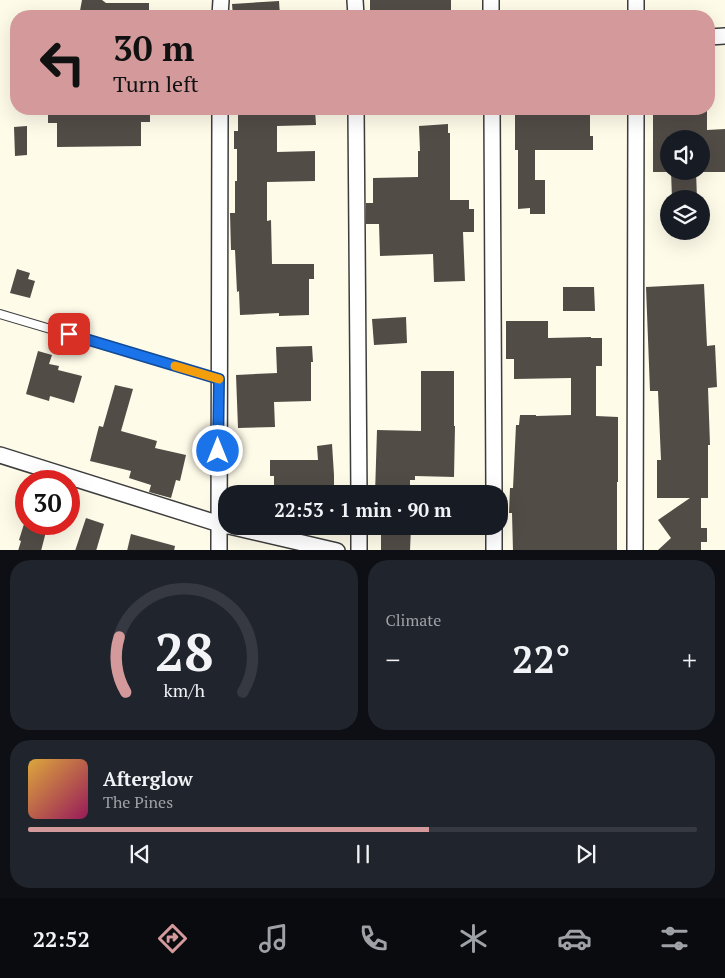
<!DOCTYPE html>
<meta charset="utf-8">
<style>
:root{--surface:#171b24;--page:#20242c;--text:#f1f3f6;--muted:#9ea1a6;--line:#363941;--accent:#d49a9b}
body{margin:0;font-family:"PT Serif",serif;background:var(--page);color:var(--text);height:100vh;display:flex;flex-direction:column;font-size:19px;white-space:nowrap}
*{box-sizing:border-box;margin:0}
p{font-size:16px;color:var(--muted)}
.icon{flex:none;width:28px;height:28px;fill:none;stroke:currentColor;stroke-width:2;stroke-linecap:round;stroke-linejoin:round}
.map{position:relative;height:550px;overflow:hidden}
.details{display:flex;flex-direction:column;gap:10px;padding:10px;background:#0d0f14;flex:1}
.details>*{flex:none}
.top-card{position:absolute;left:10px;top:10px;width:705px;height:105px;border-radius:20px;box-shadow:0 5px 20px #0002;background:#d49a9b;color:#111;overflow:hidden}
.controls{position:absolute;left:660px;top:130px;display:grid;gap:10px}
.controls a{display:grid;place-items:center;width:50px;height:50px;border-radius:50%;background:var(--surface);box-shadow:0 5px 20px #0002;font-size:25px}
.speed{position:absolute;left:15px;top:470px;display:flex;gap:10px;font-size:25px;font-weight:700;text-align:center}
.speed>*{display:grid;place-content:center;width:65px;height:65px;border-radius:50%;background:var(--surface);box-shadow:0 5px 20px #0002;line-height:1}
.speed .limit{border:8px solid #d22;background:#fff;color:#111}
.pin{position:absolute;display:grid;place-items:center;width:42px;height:42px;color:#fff;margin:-21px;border-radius:10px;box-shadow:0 2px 8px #0006}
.me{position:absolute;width:55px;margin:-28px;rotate:0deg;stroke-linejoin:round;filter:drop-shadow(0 0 4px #0008)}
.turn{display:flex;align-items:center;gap:18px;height:105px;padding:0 20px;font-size:22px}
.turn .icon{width:65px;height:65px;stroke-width:2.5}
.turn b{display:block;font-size:35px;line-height:42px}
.big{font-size:38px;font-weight:800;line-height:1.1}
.details .card{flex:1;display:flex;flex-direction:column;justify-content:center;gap:8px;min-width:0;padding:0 18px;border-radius:20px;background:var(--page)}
.details .dial{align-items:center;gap:0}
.dial svg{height:130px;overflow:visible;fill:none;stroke:var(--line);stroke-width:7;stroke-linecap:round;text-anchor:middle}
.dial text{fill:var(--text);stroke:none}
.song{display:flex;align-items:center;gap:15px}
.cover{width:60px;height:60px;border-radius:8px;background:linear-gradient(135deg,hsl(40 70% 55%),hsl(330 70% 35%))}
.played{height:5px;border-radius:2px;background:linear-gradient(90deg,var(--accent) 60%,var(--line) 60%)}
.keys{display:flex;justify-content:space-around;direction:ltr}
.heat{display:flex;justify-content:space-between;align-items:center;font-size:28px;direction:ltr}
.details .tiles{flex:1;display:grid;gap:10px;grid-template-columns:1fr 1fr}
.card:last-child{grid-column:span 2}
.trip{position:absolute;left:218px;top:485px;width:290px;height:50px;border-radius:20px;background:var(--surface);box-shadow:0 5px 20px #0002;font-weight:800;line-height:50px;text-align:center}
.dock{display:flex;height:80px;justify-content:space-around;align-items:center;background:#090b0e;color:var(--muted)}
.dock .icon{width:35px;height:35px}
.dock .selected{color:var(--accent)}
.dock b{font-size:22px;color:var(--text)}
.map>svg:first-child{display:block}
.building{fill:#524c47}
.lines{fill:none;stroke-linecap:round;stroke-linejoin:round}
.service-casing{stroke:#3d3d3d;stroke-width:10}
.minor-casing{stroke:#3d3d3d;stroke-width:18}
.service{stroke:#fff;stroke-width:8}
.minor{stroke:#fff;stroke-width:15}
.route-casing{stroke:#114b97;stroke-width:12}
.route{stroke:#1a73e8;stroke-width:9}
.slow{stroke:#f59e0b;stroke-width:9}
</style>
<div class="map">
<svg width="725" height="551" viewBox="0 0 725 551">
<rect width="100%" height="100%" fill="#fefbe9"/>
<g class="building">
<polygon points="82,0 102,0 106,3 149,3 149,16 79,16"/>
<rect x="370" y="0" width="81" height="16"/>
<polygon points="279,1 280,16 233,16 232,4"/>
<polygon points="48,109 81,109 81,112 118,111 118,109 150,109 150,122 141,122 141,146 57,147 57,123 48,123"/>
<polygon points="238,109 315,109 316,125 277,126 277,152 315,151 315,181 267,182 267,221 271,220 272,264 314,264 314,279 309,279 309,315 279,316 279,313 240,315 239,291 237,292 235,250 231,250 230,213 235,213 235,181 237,181 237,149 234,149 234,131 238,131"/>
<polygon points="515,109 590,109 590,136 593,136 593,150 535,150 535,180 545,180 545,214 530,214 530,208 518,209 518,150 515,150"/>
<polygon points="653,109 707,109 707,130 725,129 725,172 701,172 701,139 669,139 669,172 653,172"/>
<polygon points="448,124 448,133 450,133 450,200 469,200 469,209 474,209 474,232 463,232 465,281 434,282 433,254 380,256 379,224 366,224 366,203 373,203 373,178 418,177 418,151 420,151 419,126"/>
<polygon points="27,126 27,155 15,156 14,127"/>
<polygon points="671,171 696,171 697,199 672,199"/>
<polygon points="17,269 30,273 28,279 35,281 30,298 10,293"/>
<polygon points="704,284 707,346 715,345 717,387 708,388 710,445 708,445 708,498 701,498 701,528 707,528 707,542 701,542 701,550 657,551 671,538 658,520 690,498 657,498 657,460 661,460 658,391 650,391 646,287"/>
<polygon points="563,287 594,287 595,311 563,311"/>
<polygon points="406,317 407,343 374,345 372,319"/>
<polygon points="506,321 548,321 548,338 591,337 591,338 602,338 602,366 596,366 596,416 618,417 618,482 617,482 617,551 513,551 512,513 509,513 510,488 513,488 516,425 519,425 520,415 536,415 536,416 571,415 571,378 514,379 514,359 506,359"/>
<polygon points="312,346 313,362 311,362 311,401 274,402 275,427 238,428 236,375 277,373 276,347"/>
<polygon points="38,351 52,355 49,364 59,366 58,370 82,376 74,403 50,396 49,401 26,394"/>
<polygon points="421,371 454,371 454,426 455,426 454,477 415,476 415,480 410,480 410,494 375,494 377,430 421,431"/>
<polygon points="115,385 133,389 121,431 157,441 155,448 186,455 180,481 176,480 171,498 149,492 151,485 129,478 131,471 90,461 99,426 103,427"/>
<polygon points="332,444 334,475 334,494 274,494 274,476 270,476 270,460 318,460 317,446"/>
<polygon points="86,518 104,524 96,551 75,551"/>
<polygon points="24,524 48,524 41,551 18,551 21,541 19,540"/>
<polygon points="381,526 411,526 410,551 381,551"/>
<polygon points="131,534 175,546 174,551 127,551"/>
</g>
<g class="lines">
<defs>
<polyline id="service" points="0,314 219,379"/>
<g id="minor">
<polyline points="355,0 356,16"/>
<polyline points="491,0 491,16"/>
<polyline points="636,0 636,16"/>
<polyline points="220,16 221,0"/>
<polyline points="709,37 725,36"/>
<polyline points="356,109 359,494"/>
<polyline points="492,109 494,494"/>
<polyline points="0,455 226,526"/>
<polyline points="229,526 337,551"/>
<polyline points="359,526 359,551"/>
<polyline points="494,526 494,551"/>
<polyline points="219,551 220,109"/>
<polyline points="635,551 636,109"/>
</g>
</defs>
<use href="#service" class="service-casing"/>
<use href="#minor" class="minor-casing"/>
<use href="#service" class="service"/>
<use href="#minor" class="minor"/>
</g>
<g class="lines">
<defs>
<polyline id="route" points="69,334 219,379 218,451"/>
</defs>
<use href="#route" class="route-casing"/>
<use href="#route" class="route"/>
<polyline class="slow" points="175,366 219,379"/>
</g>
</svg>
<div class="controls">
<a><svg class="icon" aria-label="sound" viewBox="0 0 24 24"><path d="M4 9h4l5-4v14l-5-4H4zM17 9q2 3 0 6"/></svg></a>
<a><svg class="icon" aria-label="layers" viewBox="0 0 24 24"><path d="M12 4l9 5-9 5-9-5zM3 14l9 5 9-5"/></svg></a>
</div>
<div class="speed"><div class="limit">30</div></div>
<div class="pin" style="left:69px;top:334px;background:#d93025"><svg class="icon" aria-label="arrive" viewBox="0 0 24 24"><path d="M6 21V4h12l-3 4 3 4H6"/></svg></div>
<svg class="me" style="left:218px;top:451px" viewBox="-20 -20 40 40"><circle r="17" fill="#1a73e8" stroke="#fff" stroke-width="3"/><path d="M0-11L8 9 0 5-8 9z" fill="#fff"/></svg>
<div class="trip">22:53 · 1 min · 90 m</div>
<div class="top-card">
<div class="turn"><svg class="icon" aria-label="left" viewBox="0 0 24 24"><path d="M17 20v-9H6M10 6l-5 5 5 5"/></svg><div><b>30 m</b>Turn left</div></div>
</div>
</div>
<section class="details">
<div class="tiles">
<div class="card dial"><svg viewBox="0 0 100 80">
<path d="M14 69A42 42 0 1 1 86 69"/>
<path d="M14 69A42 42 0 0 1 10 35" stroke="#d49a9b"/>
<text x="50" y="56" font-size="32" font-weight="700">28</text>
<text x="50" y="72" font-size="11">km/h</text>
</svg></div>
<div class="card"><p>Climate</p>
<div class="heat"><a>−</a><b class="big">22°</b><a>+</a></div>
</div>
<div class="card">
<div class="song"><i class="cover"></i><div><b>Afterglow</b><p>The Pines</p></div></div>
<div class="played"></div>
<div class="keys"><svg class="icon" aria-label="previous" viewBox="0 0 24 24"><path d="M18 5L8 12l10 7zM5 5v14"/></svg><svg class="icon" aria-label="pause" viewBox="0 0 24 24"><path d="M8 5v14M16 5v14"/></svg><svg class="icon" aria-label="next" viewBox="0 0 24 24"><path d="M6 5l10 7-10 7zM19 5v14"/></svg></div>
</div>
</div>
</section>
<nav class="dock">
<b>22:52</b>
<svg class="icon selected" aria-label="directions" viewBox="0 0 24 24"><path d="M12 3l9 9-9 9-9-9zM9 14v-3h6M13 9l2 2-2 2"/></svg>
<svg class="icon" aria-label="music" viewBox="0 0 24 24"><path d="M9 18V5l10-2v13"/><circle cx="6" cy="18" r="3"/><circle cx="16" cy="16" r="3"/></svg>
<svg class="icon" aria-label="phone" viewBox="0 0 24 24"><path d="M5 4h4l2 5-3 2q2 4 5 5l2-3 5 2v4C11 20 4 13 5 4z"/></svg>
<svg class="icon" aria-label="climate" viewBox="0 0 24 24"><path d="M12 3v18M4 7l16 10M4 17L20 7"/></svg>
<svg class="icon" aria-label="car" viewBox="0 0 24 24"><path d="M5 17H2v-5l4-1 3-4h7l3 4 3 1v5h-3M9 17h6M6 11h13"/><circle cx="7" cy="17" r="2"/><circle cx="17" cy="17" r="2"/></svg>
<svg class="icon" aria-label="filters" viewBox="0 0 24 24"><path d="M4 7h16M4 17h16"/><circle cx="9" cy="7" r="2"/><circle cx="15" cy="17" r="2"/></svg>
</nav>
